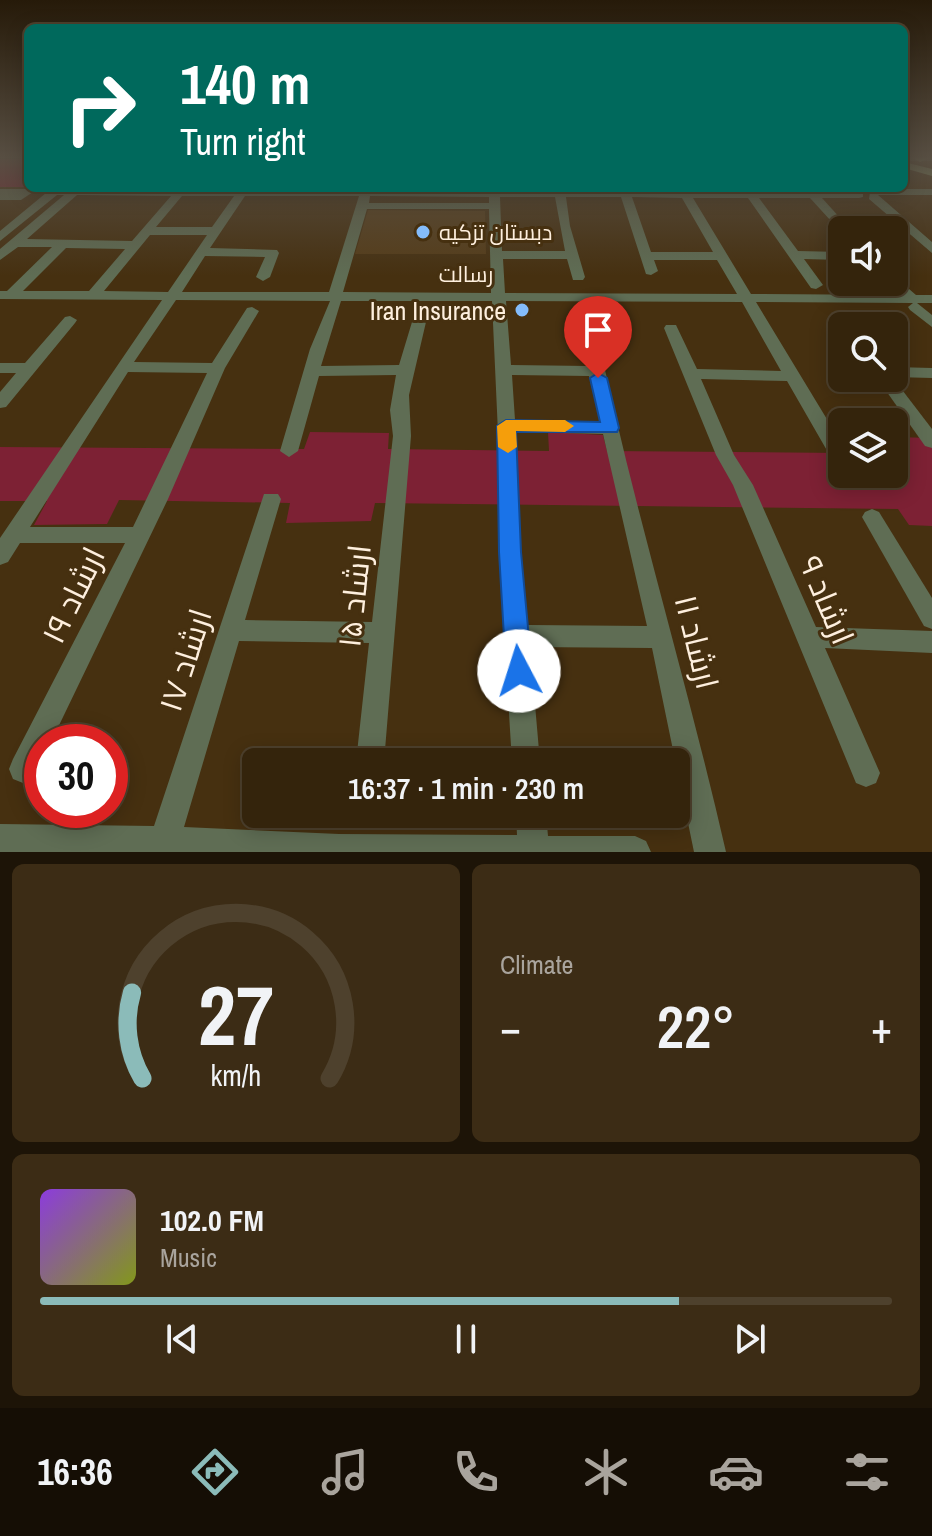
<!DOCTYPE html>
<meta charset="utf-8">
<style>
:root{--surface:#34240c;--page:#3c2c15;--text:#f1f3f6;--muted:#a9a49d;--line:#4e412d;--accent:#8bbbb9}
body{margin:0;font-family:"Archivo Narrow",Cairo,sans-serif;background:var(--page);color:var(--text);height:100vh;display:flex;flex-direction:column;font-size:30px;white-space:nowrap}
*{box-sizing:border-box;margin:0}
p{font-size:26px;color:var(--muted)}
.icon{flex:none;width:44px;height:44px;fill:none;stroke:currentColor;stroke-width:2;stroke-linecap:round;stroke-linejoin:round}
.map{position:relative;height:852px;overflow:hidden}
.details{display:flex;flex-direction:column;gap:12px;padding:12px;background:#1d1407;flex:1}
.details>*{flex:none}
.top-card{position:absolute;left:24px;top:24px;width:884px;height:168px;border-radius:12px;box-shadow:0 4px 20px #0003,0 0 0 2px var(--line);background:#00695c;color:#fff;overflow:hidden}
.fabs{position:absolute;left:828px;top:216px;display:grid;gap:16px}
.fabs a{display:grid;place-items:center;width:80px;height:80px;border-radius:12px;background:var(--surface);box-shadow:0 4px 20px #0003,0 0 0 2px var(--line);font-size:40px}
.speed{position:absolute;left:24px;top:724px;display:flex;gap:16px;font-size:40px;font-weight:700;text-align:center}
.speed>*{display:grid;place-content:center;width:104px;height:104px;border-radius:50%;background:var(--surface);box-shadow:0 4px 20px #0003,0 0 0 2px var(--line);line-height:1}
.speed .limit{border:12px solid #d22;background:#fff;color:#111}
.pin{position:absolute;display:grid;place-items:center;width:68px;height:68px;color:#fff;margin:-82px -34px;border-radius:50% 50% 50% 0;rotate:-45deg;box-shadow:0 0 8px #0007}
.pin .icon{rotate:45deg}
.me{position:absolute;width:88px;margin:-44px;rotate:355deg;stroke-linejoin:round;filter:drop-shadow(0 0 6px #0008)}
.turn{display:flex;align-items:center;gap:28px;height:168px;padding:0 24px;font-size:36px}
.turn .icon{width:104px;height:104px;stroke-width:2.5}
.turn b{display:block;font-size:56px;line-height:68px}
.big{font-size:60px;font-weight:600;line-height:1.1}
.details .widget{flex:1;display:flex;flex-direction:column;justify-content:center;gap:12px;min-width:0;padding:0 28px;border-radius:12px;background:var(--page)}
.details .dial{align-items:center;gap:0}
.dial svg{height:208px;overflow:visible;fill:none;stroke:var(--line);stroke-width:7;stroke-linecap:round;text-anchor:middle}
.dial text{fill:var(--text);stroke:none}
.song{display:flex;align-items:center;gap:24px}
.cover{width:96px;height:96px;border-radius:12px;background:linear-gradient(135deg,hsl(270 70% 55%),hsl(70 70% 35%))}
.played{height:8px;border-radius:4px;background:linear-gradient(90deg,var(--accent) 75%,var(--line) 75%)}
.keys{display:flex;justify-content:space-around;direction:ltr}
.heat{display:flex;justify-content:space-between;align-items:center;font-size:44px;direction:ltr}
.details .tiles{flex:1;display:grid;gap:12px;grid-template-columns:1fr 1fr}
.widget:last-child{grid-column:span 2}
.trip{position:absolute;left:242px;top:748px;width:448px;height:80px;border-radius:12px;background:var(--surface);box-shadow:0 4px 20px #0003,0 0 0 2px var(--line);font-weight:600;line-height:80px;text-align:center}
.dock{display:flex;height:128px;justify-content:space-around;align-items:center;background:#150e05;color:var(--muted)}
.dock .icon{width:56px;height:56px}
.dock .selected{color:var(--accent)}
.dock b{font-size:36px;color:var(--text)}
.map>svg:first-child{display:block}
.built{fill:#553c18}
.green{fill:#7d2134}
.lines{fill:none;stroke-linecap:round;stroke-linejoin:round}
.minor{fill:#5f6d54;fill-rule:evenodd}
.major{fill:#87a571;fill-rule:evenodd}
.highway{fill:#96ba7c;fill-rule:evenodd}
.route{fill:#1a73e8;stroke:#114b97;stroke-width:2}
.slow{fill:#f59e0b}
.poi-dot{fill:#84bcfb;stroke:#463010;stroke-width:3}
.labels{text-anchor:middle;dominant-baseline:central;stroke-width:6;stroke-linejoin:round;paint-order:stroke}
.far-poi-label{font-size:22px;fill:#feefde;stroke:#463010;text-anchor:start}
.far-street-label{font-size:22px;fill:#feefde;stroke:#463010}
.poi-label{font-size:26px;fill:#feefde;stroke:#463010;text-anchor:end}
.near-street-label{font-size:32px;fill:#feefde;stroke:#463010}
</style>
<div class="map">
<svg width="932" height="852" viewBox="0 0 932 852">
<rect width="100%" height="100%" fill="#463010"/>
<polygon class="built" points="368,210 485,211 486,254 355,254"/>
<g class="green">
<rect x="0" y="159" width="28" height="28"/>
<polygon points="310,432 389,433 388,449 549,451 548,432 603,435 607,451 842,453 842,474 894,474 894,437 932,438 932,526 909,525 898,509 375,503 371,521 286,523 290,503 119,500 107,524 34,525 47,501 0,501 0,447 304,449"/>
</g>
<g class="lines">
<g class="minor">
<rect x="904" y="157" width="28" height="4"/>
<path d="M52,188L863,193V197L859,198H822L851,230H842V233L810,198H759L798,251L842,252V260L804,259L823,285L816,289L811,288L748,198H693L751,294L900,295L889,282H894V276L916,295H932V303H917L932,315V327L910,310L908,307L913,303L756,302L842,444V455L829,454L787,381L701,379L734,455L753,485L816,627L932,631V653L825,648L880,773L876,783L866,787L856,783L733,485L716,455L664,328L666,325H676L697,369L781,371L742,302L506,301L511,365L588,366L579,313L586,309L593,313C629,494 685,672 726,852H694L652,648L530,647L540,762H512L499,552L498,433L492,301H341L321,366L399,365L412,322L419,318L426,322L409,395L411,436L384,762H356L369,643L239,641L184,827L339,834L517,835L516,814H546L548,836H635L646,841L651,852H0V824L154,826L264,494H278L281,499L245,620L372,622L393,436L390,410L396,375L319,376L298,451L289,457L280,451L310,349L330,301L176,300L134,362L212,363L247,308L252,307L259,311L225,368L168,499L51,742H42V761L33,779L23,783L13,779L9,769L13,759L125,543H20L8,562L0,565V538L162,300L0,299V291H7L52,247H18L0,260V249L64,195H57L0,241V231ZM77,195L171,196L132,241L27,239ZM182,196H234L212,227H156ZM245,196H359L329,292H182L205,256L265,257L256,277L263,281L270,277L279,253L277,250L210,248ZM370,196L489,197V203H369ZM500,197H555L565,251H502ZM566,197H621L646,274L651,275L658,271L654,260H717L737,294L505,293L503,259H567L573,280H583L585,277L570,226ZM632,197L682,198L713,252H651ZM367,209H489L491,293L343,292ZM150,235H207L168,292L104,291ZM66,248L125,249L89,291H23ZM128,372L207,373L133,527H30ZM512,375L589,376L600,422L515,420ZM516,432L603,434L647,626L528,625L521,552Z"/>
<polygon points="0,189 28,189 33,192 21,200 0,200"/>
<polygon points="875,189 932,189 932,195 878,195 932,242 932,253 869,199 870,192"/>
<polygon points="70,316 77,320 75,323 6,407 0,408 0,392 16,373 0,373 0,363 25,363 65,317"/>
<polygon points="843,317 848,318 853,326 842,326 841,329 836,321"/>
<polygon points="894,367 932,368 932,378 894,377"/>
<polygon points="877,378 893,378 932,429 932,448 925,446"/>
<polygon points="872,509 879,512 932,598 932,629 924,626 862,517 865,512"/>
</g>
<polygon class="major" points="904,162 932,169 932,176 904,168"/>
<polygon class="highway" points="932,157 920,162 913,158 914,157"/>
</g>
<linearGradient id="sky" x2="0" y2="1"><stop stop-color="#261a09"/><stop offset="0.57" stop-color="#574e42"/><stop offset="1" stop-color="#574e42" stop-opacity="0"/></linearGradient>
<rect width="932" height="276" fill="url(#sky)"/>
<polygon class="route" points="598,373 607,378 619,428 617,432 516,432 521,552 532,671 528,680 519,683 510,680 506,671 499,552 497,426 506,420 600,422 590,378"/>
<polygon class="slow" points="506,420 565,420 574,426 565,432 516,431 517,447 508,453 498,447 497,426"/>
<g class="poi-dot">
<circle cx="423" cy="232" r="8"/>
<circle cx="522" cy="310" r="8"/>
</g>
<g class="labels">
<g class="far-poi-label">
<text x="439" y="232">دبستان تزکیه</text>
</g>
<g class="far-street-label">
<text x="466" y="274">رسالت</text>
</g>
<g class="poi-label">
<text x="506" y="310">Iran Insurance</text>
</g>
<g class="near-street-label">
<text transform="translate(73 595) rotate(-64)">ارشاد ۱۹</text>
<text transform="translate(354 596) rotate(-84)">ارشاد ۱۵</text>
<text transform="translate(827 600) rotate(67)">ارشاد ۹</text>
<text transform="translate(697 642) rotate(76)">ارشاد ۱۱</text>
<text transform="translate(185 660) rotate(-72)">ارشاد ۱۷</text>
</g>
</g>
</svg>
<div class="fabs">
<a><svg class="icon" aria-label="sound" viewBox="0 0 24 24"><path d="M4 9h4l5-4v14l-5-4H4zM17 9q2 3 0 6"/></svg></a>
<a><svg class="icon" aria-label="search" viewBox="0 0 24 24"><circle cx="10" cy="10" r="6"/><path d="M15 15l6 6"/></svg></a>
<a><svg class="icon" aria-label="layers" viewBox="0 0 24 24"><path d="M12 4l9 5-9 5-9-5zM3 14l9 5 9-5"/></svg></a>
</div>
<div class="speed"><div class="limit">30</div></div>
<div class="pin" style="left:598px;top:378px;background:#d93025"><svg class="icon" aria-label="arrive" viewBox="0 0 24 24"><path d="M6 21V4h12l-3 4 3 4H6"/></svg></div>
<svg class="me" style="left:519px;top:671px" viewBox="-20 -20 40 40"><circle r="19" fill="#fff"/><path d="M0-13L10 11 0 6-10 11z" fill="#1a73e8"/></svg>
<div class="trip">16:37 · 1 min · 230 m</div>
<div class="top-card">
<div class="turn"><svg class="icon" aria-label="right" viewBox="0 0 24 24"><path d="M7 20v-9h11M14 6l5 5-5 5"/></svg><div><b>140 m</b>Turn right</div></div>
</div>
</div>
<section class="details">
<div class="tiles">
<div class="widget dial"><svg viewBox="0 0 100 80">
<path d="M14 69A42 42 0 1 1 86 69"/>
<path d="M14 69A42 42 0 0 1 10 36" stroke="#8bbbb9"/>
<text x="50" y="56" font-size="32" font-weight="700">27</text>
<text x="50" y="72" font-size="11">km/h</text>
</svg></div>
<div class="widget"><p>Climate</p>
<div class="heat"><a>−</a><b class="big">22°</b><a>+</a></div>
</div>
<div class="widget">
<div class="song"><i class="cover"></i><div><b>102.0 FM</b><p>Music</p></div></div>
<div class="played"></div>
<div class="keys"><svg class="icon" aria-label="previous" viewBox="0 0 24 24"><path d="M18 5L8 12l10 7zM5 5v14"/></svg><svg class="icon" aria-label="pause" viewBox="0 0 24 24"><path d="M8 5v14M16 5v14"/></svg><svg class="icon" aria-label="next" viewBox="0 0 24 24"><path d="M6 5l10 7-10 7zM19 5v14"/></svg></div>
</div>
</div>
</section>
<nav class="dock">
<b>16:36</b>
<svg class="icon selected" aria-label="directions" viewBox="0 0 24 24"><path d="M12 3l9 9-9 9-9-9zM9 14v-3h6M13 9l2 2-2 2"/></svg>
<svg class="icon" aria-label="music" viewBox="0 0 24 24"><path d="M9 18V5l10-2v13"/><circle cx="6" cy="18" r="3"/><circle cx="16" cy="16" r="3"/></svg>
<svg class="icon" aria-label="phone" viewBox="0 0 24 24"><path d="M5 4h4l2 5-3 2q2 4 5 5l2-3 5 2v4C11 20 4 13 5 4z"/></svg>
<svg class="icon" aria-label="climate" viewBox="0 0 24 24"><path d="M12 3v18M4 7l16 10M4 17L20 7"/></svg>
<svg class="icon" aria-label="car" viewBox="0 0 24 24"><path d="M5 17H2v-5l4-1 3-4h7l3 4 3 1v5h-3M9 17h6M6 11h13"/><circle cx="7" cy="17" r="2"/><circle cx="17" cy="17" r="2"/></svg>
<svg class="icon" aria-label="filters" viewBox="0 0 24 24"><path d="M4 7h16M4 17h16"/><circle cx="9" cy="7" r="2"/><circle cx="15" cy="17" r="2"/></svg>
</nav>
